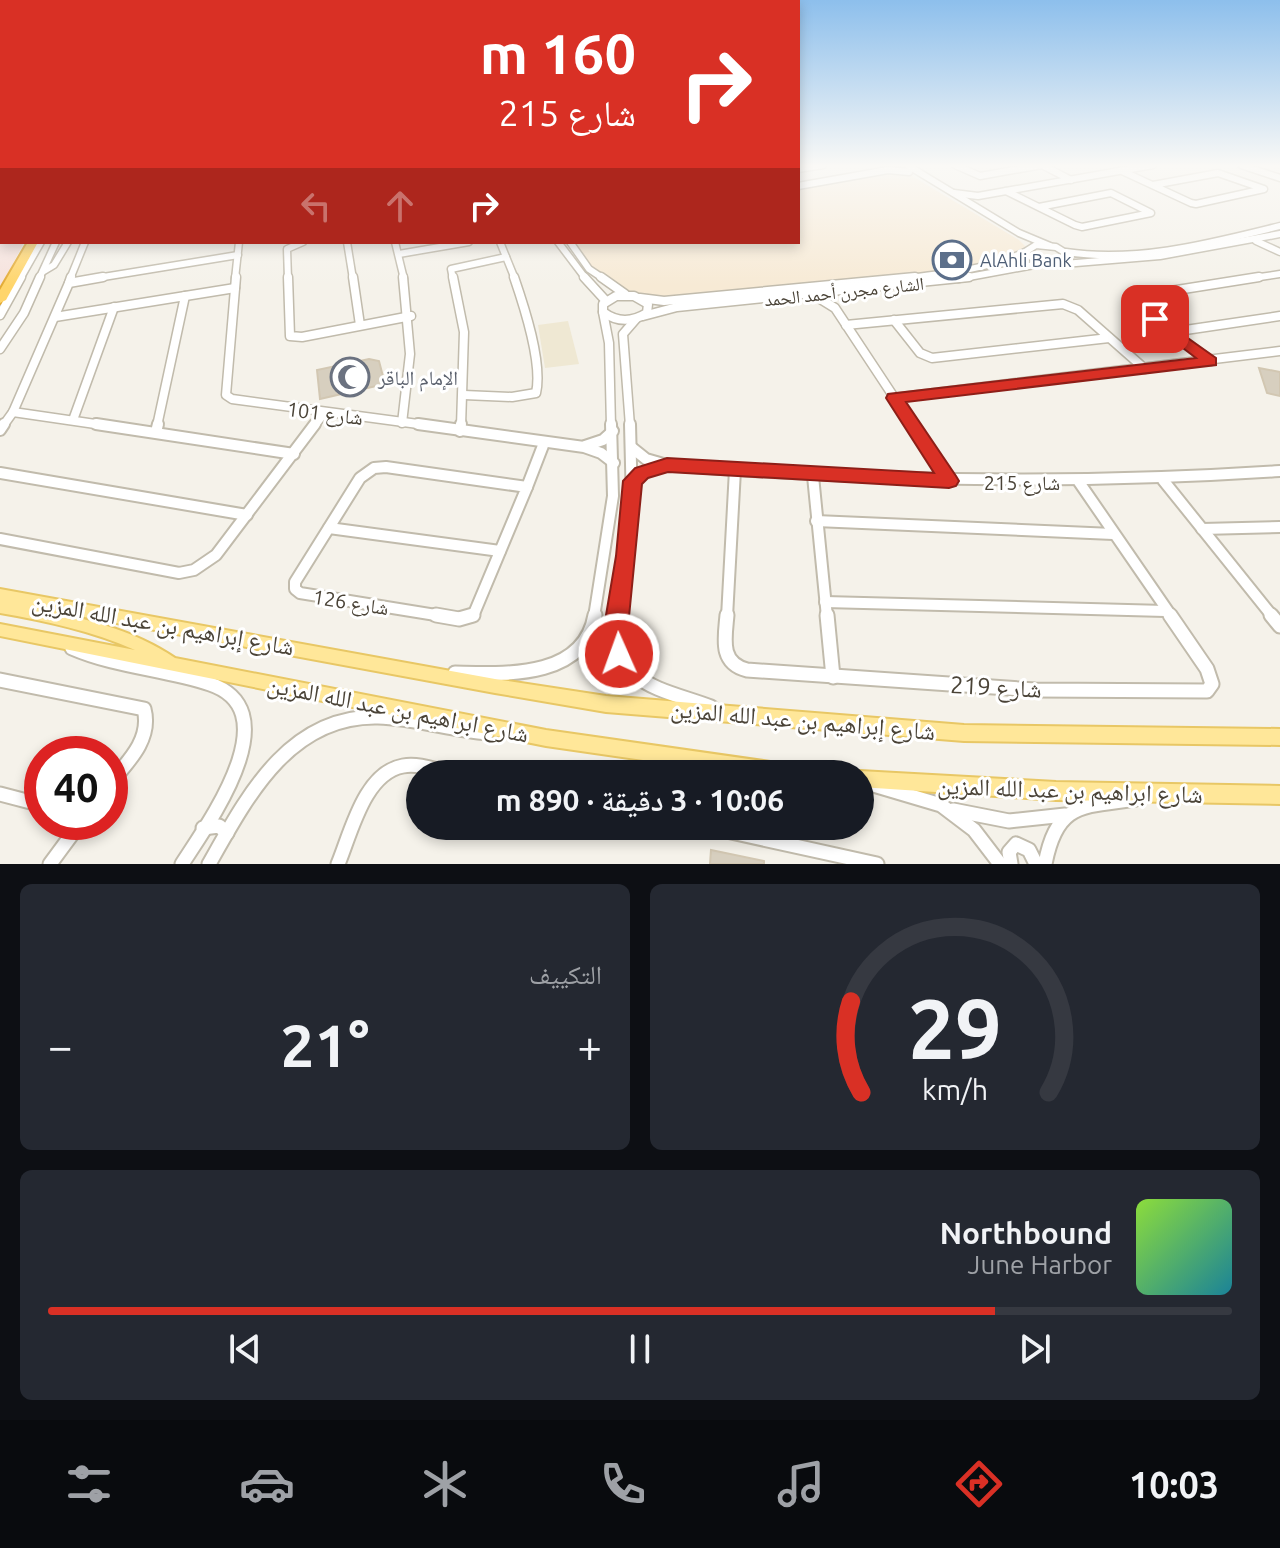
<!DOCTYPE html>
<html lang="ar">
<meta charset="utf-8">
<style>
:root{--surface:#171b24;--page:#242831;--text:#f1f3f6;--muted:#9ea1a6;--line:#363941;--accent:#d93025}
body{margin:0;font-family:Ubuntu,"Noto Naskh Arabic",sans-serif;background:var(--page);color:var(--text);direction:rtl;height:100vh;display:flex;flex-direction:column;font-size:30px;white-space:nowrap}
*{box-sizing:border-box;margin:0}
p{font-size:26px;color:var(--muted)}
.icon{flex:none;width:44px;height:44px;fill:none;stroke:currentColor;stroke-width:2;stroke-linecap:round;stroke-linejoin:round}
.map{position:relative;height:864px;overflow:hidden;direction:ltr}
.sheet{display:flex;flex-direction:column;gap:20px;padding:20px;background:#0d0f14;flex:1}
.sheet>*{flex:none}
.hud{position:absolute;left:0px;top:0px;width:800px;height:244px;box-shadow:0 4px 12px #0003;direction:rtl;background:#d93025;color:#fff;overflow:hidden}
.speed{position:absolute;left:24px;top:736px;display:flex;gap:16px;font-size:40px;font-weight:700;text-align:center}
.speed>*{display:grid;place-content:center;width:104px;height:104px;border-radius:50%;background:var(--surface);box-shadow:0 4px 12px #0003;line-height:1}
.speed .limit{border:12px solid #d22;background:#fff;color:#111}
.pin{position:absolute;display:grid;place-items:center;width:68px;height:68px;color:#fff;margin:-34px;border-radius:16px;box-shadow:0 4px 12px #0006}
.me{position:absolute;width:88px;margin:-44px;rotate:358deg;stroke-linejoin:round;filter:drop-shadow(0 0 6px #0008)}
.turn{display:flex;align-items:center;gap:28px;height:168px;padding:0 32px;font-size:36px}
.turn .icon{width:104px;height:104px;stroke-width:2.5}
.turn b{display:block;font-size:56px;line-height:68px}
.lanes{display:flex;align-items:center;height:76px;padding:0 32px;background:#0003;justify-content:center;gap:40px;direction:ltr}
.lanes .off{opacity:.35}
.big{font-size:60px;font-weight:600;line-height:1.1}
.sheet .card{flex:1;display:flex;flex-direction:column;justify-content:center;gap:12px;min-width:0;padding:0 28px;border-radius:12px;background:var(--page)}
.sheet .dial{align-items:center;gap:0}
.dial svg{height:208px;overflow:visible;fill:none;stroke:var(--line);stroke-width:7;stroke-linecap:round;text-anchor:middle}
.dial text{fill:var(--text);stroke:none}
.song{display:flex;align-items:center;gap:24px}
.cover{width:96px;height:96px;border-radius:12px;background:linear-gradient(135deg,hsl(90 70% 55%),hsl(190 70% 35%))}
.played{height:8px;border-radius:4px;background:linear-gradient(90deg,var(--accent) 80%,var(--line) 80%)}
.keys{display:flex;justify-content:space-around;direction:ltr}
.heat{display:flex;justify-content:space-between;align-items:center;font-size:44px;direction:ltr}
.sheet .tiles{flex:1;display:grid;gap:20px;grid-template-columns:1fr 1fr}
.card:last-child{grid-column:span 2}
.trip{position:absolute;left:406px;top:760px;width:468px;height:80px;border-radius:40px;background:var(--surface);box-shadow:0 4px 12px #0003;font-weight:600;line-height:80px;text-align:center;direction:rtl}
.tabs{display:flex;height:128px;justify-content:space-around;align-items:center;background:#090b0e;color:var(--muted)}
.tabs .icon{width:56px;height:56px}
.tabs .current{color:var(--accent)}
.tabs b{font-size:36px;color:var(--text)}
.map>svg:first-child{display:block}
.commercial{fill:#f7ead5}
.education{fill:#efe8d3}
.medical{fill:#f6e2dd}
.building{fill:#d7cfbf;stroke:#d2c7b2;stroke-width:2}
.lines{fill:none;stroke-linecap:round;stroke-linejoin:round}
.minor-far3-casing{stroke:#c1bbac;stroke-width:9}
.minor-far2-casing{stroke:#c1bbac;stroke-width:11}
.minor-far1-casing{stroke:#c1bbac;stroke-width:14}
.minor-casing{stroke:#c1bbac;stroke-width:17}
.major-casing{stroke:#e8c765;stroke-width:4}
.highway-casing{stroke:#e3ab36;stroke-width:4}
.minor-far3{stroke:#fff;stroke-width:6}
.minor-far2{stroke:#fff;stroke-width:8}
.minor-far1{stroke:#fff;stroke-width:10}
.minor{stroke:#fff;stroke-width:13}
.major{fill:#ffe799;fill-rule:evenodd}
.highway{fill:#ffd56b;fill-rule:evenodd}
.route{fill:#d93025;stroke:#8d1f18;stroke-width:2}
.labels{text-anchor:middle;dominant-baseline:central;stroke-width:6;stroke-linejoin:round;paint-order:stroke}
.far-service-label{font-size:18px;fill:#4e5e75;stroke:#fff;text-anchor:start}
.far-street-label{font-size:18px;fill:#4a4337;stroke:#fff}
.worship-label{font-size:20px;fill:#5b616d;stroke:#fff;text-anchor:start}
.street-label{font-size:20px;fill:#4a4337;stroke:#fff}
.near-street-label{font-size:24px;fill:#4a4337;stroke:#fff}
</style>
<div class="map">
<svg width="1280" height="864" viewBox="0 0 1280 864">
<rect width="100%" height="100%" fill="#f5f2ea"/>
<polygon class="commercial" points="895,171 907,173 1019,240 1027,248 1025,252 974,270 673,300 634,296 589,269 570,242 798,242 798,186"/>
<polygon class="education" points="568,321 579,364 545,368 538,325"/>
<polygon class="medical" points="0,171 2,242 24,242 0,289"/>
<g class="building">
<polygon points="369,359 379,361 385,384 320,399 317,370"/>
<polygon points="1259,368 1280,372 1280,396 1267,393"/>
<polygon points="711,850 764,861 764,864 710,864"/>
</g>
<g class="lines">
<defs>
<g id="minor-far3">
<polyline points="907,165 1019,233 1050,246"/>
<polyline points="955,165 980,176 1042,165"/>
<polyline points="1042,165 1071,180"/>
<polyline points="1241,165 1280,178"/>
<polyline points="798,169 823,165"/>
<polyline points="1122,171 1191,203 1196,204 1264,189 1218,173 1153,185"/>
<polyline points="798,186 888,170 909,172"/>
<polyline points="1006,191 1075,225 1082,227 1151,213 1111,193 1039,207"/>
<polyline points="954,193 978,196 1153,165"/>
<polyline points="1256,241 1280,252"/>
<polyline points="347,242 353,279"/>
<polyline points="395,242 404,279"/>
<polyline points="500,242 515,279"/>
<polyline points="558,242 586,279"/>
<polyline points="570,242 589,269 604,279"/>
<path d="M1036,245L1056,247L1069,255L1070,260C1053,268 1038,264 1025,252Z"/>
<path d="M1066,252C1137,263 1211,243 1280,226"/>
<polyline points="399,254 469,242"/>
<polyline points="1064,264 1160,256 1280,234"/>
<polyline points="44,271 54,265 68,242"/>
<polyline points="20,279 41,242"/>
<polyline points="39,279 56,242"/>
<polyline points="70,279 85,242"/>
<polyline points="91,279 238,255"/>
<polyline points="235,279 239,242"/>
<polyline points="288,279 287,249 303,242"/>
<polyline points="453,279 451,269 506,257"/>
<path d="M899,279C941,274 986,270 1025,252"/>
<polyline points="958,279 1045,263"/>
<polyline points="1246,279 1280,274"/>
</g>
<g id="minor-far2">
<polyline points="236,277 226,395 232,399 433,426"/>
<polyline points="288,277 290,336 302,337 411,316"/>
<polyline points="353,277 360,325"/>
<polyline points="453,277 464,332 461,426"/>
<polyline points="584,277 606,301"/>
<polyline points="601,277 625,294"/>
<polyline points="69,283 71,277"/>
<polyline points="814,295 835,308 913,426"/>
<path d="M616,296H634L648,304L647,313C632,322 618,323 603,312V304Z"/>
<polyline points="640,298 664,301 915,277"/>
<polyline points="603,312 609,343 611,426"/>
<polyline points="0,315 21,277"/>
<polyline points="643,316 677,307 969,277"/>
<polyline points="55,317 235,288"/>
<polyline points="894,320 920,353 932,358 1109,338"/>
<polyline points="846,325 1063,304 1078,310 1145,369"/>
<polyline points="1172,332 1280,316"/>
<polyline points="0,349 24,313 40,277"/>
<polyline points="1211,361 1138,306 1133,297 1259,277"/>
<path d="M464,395L512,397L536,393C543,363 524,306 514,277"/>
<polyline points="894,398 1280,351"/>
<polyline points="13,412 109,426"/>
<polyline points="73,420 114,307"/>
<polyline points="402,423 410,354 403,277"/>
<polyline points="3,426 13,412 69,283 103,277"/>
<polyline points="157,426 185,296"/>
<polyline points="314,426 324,413"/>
<polyline points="630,426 623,334 636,319"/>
</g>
<g id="minor-far1">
<polyline points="96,424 294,454"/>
<polyline points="418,424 584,447 601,453 614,463"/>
<polyline points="912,424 949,481"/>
<polyline points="0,430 4,424"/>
<polyline points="460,431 461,424"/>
<polyline points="156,432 158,424"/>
<polyline points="585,446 603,440 613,431"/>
<path d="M631,447L646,459L667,465C872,481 1075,485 1280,471"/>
<polyline points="0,473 247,515"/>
<polyline points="813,476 827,617"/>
<polyline points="1163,480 1273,617"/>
<polyline points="633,481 647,470 664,465"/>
<polyline points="1079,482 1172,617"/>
<polyline points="527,487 544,443"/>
<polyline points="816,521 1113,534"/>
<polyline points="329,528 500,551"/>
<polyline points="1202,529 1280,527"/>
<polyline points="0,539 179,573 194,570 216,555 315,424"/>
<polyline points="825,602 1165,611"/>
<polyline points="448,617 300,593 295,589 295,582 360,478 374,468 386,467 527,487 473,616 467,617"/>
<polyline points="594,617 613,496 611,424"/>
<polyline points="617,617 632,505 630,424"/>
<polyline points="727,617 735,470"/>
</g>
<g id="minor">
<polyline points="436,615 459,619 473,615"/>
<path d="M617,615C610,685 660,688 711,707"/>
<path d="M727,615C725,638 719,663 747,670L1035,690L1207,691L1212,684L1207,669L1170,615"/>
<polyline points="827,615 833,677"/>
<polyline points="1271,615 1280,626"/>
<path d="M72,648C116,667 164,669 210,684C291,711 207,825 182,864"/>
<path d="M455,673C503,674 584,680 595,615"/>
<path d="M0,680L144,709C152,739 128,762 110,783"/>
<polyline points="860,781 941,805 974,830 1000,864"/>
<polyline points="0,794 42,805"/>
<polyline points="953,810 1009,821 1065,815"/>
<polyline points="704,826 877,864"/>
<polyline points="203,828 219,826 227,833"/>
<polyline points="50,864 81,822"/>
<path d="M209,864C247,797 289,715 378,717C415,718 451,730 487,733"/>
<path d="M338,864C351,833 364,773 403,766C420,763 438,771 454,774"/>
<polyline points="1011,864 1009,852 1016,844 1029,850 1036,864"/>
<path d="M1045,864C1057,802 1082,807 1136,799"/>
</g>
<g id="major">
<path d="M0,589L495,679L606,696L964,725L1280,729V745L964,741L606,712L495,693L30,607C80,617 133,629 175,658L546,730L798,766L804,768L806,774H740L546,746L0,636V624L135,650C92,631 46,621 0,613V601L6,602L0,601Z"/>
<polygon points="860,771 1056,782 1280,786 1280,804 1056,800 860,787 860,774 854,774"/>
</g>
<polygon id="highway" points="28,242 38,242 6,300 0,303 0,290"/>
</defs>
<use href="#minor-far3" class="minor-far3-casing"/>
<use href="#minor-far2" class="minor-far2-casing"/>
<use href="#minor-far1" class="minor-far1-casing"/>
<use href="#minor" class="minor-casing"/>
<use href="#major" class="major-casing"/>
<use href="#highway" class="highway-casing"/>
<use href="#minor-far3" class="minor-far3"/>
<use href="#minor-far2" class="minor-far2"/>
<use href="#minor-far1" class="minor-far1"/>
<use href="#minor" class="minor"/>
<use href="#major" class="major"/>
<use href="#highway" class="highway"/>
</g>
<linearGradient id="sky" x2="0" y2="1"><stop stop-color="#8dbfec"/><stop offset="0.58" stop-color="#faf9f6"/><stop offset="1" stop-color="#faf9f6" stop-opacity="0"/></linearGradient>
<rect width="1280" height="286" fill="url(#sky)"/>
<polygon class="route" points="1155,315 1216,358 1216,365 906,402 956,476 959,481 956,486 949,488 668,472 648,478 642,484 628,627 632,654 628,662 619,666 611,662 604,627 616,556 623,481 635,468 667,458 934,473 886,398 888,394 1196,358 1150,323 1147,319"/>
<defs>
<symbol id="bank-ring" viewBox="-11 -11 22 22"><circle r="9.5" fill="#fff" stroke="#5c6f8a" stroke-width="1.5"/><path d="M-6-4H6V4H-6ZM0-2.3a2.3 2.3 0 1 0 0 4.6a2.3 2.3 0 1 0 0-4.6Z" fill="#5c6f8a"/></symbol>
<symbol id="mosque-ring" viewBox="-11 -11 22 22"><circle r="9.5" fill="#fff" stroke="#6b7280" stroke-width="1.5"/><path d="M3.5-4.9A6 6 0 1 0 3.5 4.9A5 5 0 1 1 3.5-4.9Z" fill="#6b7280"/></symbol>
</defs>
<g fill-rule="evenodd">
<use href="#bank-ring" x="930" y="238" width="44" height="44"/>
<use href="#mosque-ring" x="328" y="355" width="44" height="44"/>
</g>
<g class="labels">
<g class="far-service-label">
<text x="980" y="260">AlAhli Bank</text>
</g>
<g class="far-street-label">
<text transform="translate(844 291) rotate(-6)">الشارع مجرن أحمد الحمد</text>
</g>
<g class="worship-label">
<text x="378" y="377">الإمام الباقر</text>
</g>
<g class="street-label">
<text transform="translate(325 413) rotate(7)">شارع 101</text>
<text x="1022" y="482">شارع 215</text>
<text transform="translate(351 602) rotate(9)">شارع 126</text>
</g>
<g class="near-street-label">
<text transform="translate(163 624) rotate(10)">شارع إبراهيم بن عبد الله المزين</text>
<text transform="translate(996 687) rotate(3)">شارع 219</text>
<text transform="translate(398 709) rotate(11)">شارع ابراهيم بن عبد الله المزين</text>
<text transform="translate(803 720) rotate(5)">شارع إبراهيم بن عبد الله المزين</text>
<text transform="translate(1070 790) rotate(2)">شارع ابراهيم بن عبد الله المزين</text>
</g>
</g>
</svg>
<div class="speed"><div class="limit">40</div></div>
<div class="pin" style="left:1155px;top:319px;background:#d93025"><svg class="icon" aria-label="arrive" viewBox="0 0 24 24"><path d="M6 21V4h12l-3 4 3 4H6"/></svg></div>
<svg class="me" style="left:619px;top:654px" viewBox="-20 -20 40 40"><circle r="17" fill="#d93025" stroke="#fff" stroke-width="3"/><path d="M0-11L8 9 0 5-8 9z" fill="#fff"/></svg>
<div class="trip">10:06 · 3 دقيقة · 890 m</div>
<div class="hud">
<div class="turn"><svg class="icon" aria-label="right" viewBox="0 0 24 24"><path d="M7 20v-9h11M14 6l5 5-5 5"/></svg><div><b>160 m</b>شارع 215</div></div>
<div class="lanes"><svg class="icon off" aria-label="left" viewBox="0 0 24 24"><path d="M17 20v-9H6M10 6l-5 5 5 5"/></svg><svg class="icon off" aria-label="ahead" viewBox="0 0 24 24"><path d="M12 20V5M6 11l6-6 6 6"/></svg><svg class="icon" aria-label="right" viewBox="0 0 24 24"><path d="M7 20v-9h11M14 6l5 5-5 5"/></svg></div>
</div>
</div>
<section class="sheet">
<div class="tiles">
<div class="card dial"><svg viewBox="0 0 100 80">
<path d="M14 69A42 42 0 1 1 86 69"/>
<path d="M14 69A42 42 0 0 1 10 34" stroke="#d93025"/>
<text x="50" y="56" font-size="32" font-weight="700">29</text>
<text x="50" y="72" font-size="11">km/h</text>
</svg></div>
<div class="card"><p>التكييف</p>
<div class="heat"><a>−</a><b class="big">21°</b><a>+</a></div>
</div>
<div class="card">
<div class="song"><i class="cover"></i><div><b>Northbound</b><p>June Harbor</p></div></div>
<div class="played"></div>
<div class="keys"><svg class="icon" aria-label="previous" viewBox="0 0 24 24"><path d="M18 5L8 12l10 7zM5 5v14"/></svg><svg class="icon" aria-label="pause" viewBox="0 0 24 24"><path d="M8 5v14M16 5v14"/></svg><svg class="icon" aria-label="next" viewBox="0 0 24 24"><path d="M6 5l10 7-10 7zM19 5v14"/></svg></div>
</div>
</div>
</section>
<nav class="tabs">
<b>10:03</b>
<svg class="icon current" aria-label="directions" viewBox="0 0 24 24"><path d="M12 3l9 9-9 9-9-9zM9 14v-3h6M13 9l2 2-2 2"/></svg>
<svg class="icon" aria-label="music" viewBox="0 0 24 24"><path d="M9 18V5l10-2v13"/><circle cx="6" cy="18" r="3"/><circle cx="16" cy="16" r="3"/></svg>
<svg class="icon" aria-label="phone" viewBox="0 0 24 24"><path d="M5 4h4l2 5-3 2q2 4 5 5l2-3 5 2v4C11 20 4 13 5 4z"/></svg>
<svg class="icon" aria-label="climate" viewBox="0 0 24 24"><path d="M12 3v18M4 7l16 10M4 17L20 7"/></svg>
<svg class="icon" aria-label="car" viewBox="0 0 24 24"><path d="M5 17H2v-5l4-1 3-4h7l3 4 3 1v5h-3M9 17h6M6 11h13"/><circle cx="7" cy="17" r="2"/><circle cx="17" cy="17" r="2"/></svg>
<svg class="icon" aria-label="filters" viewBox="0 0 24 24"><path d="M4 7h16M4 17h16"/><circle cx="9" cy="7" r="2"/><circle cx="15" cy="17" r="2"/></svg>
</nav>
